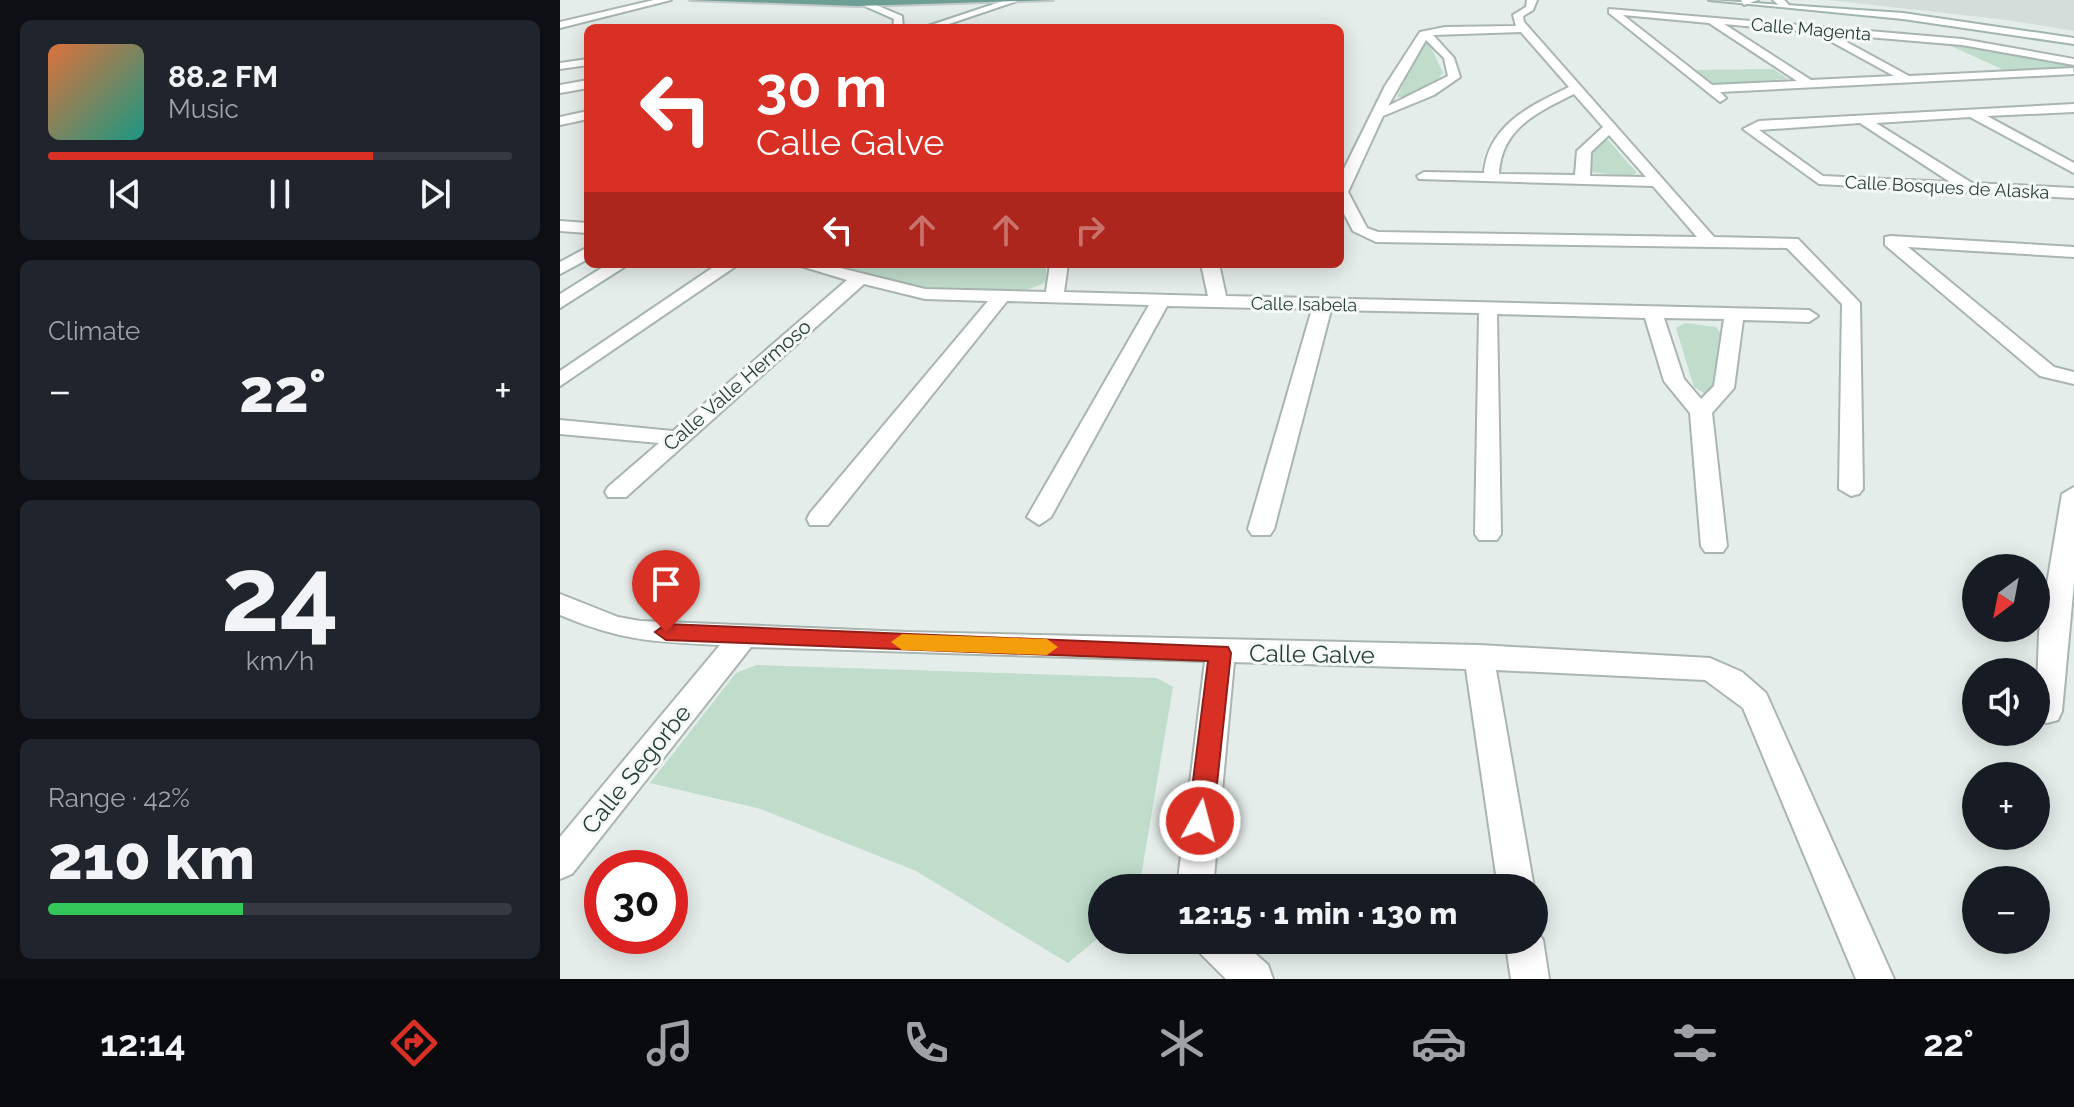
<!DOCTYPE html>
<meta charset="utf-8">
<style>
:root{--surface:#171b24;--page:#20242c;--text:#f1f3f6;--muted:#9ea1a6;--line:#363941;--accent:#d93025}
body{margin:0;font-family:Raleway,sans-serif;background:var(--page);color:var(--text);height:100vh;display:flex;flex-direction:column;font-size:30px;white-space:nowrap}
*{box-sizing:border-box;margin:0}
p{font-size:26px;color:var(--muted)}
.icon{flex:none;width:44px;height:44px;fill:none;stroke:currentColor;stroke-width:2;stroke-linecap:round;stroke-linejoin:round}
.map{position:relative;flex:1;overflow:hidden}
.panel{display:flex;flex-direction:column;gap:20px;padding:20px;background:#0d0f14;width:560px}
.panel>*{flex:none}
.top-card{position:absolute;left:24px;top:24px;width:760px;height:244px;border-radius:12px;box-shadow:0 4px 20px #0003;background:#d93025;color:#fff;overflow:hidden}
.needle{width:52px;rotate:212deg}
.controls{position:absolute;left:1402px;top:554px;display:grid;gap:16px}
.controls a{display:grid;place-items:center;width:88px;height:88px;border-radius:50%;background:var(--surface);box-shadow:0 4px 20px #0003;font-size:40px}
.speed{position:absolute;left:24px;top:850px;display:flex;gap:16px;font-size:40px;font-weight:700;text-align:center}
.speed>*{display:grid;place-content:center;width:104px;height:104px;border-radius:50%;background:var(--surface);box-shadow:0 4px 20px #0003;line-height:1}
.speed .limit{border:12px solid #d22;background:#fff;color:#111}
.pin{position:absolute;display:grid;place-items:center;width:68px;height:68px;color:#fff;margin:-82px -34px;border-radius:50% 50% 50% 0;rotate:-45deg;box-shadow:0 0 8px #0007}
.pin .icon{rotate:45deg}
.me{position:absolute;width:88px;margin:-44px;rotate:7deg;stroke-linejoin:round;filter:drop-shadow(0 0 6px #0008)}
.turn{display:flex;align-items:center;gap:28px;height:168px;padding:0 40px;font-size:36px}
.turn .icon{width:104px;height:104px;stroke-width:2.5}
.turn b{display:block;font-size:56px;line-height:68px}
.lanes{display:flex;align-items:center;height:76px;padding:0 40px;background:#0003;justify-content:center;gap:40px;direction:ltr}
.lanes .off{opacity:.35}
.big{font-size:60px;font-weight:800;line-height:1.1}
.panel .tile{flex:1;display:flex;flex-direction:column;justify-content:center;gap:12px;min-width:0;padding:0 28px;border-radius:12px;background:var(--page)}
.panel .dial{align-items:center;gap:0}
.dial b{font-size:104px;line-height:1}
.song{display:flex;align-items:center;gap:24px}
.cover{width:96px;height:96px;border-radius:12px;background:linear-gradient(135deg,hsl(20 70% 55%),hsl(170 70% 35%))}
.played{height:8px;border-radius:4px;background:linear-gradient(90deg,var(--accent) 70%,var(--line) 70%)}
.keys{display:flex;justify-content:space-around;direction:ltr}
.heat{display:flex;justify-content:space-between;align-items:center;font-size:44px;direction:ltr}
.charge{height:12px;border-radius:6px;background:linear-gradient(90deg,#34c759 42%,var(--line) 0)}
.trip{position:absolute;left:528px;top:874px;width:460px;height:80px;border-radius:40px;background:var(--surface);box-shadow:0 4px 20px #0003;font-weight:800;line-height:80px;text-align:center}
.dock{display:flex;height:128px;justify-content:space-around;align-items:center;background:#090b0e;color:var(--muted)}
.dock .icon{width:56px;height:56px}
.dock .current{color:var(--accent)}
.dock b{font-size:36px;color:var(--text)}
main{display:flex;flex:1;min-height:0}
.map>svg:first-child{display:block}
.built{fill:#d3ddd9}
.green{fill:#c0dcca}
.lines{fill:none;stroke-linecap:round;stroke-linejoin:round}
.minor-casing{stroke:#a8b5b1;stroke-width:4}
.tertiary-casing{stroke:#a8b5b1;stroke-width:4}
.secondary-casing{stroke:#a1b5af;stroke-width:4}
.primary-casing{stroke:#c2c9c8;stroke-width:4}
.minor{fill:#fff;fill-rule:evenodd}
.tertiary{fill:#fff;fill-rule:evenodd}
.secondary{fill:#fff;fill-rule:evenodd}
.primary{fill:#6d9f96;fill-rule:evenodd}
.route{fill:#d93025;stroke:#8d1f18;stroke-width:2}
.slow{fill:#f59e0b}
.labels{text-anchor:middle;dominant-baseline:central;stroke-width:6;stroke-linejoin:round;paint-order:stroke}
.far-street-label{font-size:18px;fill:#253e39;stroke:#f5faf8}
.street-label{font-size:20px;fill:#253e39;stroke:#f5faf8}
.near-street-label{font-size:24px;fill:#253e39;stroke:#f5faf8}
</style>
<main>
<section class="panel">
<div class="tile">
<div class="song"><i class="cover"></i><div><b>88.2 FM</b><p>Music</p></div></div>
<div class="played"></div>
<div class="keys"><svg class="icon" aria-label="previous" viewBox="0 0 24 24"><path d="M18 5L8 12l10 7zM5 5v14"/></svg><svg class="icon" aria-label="pause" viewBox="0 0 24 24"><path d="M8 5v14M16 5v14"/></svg><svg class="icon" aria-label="next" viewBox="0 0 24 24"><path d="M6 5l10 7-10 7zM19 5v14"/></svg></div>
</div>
<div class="tile"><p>Climate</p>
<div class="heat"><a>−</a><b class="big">22°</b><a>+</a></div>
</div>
<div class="tile dial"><b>24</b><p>km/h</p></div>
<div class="tile"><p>Range · 42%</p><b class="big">210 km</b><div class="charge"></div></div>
</section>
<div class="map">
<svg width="1514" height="979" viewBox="0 0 1514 979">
<rect width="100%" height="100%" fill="#e5edea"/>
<polygon class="built" points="1268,0 1514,0 1514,31 1447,20"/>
<g class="green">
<path d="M863,43H869L883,73C874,86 852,98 837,97Z"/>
<polygon points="1394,44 1507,64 1513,67 1444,70 1391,46"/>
<polygon points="1213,69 1228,79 1154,84 1146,83 1130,70"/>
<polygon points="1040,140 1048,140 1077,173 1069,176 1030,172 1028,156"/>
<path d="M274,264H486V282C434,311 328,280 274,264Z"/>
<polygon points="1125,323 1156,327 1162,335 1153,391 1144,393 1134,387 1116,328"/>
<polygon points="197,665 597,678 613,687 579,888 542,888 542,935 508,963 356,871 201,809 90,783 176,673"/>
</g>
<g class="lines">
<defs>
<g id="minor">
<path d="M967,0H977L973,10L963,16L964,22L1154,237L1238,239L1300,303L1303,489L1299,494L1291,496L1279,489L1282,304L1227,248L816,242L793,231L780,206V177L825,86L860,32L885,27L956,26L953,15L966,7ZM961,32L1009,87C970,106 928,125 924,173L864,172L857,176L859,179L1093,186L1137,237L818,232L807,228L788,192L823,116L874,95L900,77L894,58L873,35ZM866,40L884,58L888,76L828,106ZM1014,94L1043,127L1017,151L1015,175L939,174C941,128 978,112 1014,94ZM1049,135L1086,177L1030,176L1031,152Z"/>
<polygon points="1181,0 1198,0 1184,5"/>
<polygon points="1213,0 1224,0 1229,5 1221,7"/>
<path d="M1049,9L1402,39L1514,59V65L1402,45L1272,34L1349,76L1513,68L1514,74L1160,92L1166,98L1160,102L1049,13ZM1063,15L1149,23L1237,81L1152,85ZM1164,24L1261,33V36L1334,76L1251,80Z"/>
<polygon points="28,59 28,65 0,69 0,63"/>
<polygon points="28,80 28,88 0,93 0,85"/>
<path d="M1514,104V112L1427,116L1514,163V173L1410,117L1316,123L1412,183L1514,188V198L1259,184L1183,129L1199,121ZM1300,123L1390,182L1263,176L1199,130Z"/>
<polygon points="28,111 28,119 0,125 0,117"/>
<polygon points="0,221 28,223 28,233 0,231"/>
<polygon points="1331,236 1514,247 1514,257 1348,247 1494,367 1514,372 1514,384 1480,376 1325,245 1325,237"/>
<polygon points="158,264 179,264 0,386 0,371"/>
<path d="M234,264H264L365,289L486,292L490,264H508L504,292L648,296L641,264H659L666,296L1249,310L1258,316L1249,322L1183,320L1174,388L1152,413L1167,546L1163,552H1145L1141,546L1130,413L1104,381L1085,318L937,314L941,534L937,540H919L915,534L919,313L771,310L714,529L710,535H692L688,529L752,309L607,306L491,517L479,525L467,517L589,305L447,301L268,525H250L247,519L250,513L428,301L365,299L304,284L66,497H48L45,492L48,487L99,443L0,434V420L113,431L287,280ZM1104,318L1164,319L1154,386L1141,399L1124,379Z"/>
<polygon points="1514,487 1514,582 1502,711 1498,720 1487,723 1476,719 1479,632 1502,494"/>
<path d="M0,594L58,617L80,621L347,632L919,645L1150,658L1182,672L1206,693L1334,979H1296L1183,708L1145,680L936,670L974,888H938L906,669L674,662L653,888H617L645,661L191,647L12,874L0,879V837L160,645C94,642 62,641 0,615Z"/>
<polygon points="974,926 983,940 989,979 951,979 945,940 974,940"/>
<polygon points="634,940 680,940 708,965 713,979 666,979 640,953"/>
</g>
<polygon id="tertiary" points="94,0 111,0 0,28 0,22"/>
<g id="secondary">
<polygon points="291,0 304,0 342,16 343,28 333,28 334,19"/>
<polygon points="446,0 460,0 377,28 362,28"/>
<polygon points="1149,0 1343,13 1514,38 1514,44 1343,19"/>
<polygon points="28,247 28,259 0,274 0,262"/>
<polygon points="48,264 69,264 0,308 0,294"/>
</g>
<polygon id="primary" points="130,0 493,0 298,6"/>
</defs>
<use href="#minor" class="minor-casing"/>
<use href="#tertiary" class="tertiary-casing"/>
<use href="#secondary" class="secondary-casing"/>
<use href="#primary" class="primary-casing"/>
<use href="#minor" class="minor"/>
<use href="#tertiary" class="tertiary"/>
<use href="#secondary" class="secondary"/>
<use href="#primary" class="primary"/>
</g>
<polygon class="route" points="106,624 668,647 671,653 653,821 650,829 640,832 631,829 628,821 648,661 106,640 95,632"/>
<polygon class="slow" points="342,634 487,639 498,647 487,655 342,650 331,642"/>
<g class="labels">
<g class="far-street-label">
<text transform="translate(1251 29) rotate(5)">Calle Magenta</text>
<text transform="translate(1387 187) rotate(3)">Calle Bosques de Alaska</text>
<text transform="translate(744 304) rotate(1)">Calle Isabela</text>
</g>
<g class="street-label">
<text transform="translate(177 385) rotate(-41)">Calle Valle Hermoso</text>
</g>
<g class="near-street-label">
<text transform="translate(752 654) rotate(1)">Calle Galve</text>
<text transform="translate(76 769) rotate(-51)">Calle Segorbe</text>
</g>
</g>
</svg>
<div class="controls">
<a><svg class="needle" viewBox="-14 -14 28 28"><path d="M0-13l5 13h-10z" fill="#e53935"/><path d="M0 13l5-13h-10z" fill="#9ea1a6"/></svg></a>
<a><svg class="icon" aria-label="sound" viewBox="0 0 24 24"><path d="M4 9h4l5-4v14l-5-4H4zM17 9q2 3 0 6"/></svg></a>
<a>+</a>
<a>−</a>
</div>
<div class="speed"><div class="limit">30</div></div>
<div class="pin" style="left:106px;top:632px;background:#d93025"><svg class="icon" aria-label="arrive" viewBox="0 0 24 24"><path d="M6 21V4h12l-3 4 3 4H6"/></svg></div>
<svg class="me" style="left:640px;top:821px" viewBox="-20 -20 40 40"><circle r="17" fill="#d93025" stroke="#fff" stroke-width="3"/><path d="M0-11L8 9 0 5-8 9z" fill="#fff"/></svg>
<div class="trip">12:15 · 1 min · 130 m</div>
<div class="top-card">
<div class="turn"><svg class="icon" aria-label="left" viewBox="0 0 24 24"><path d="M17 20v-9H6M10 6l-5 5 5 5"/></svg><div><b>30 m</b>Calle Galve</div></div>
<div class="lanes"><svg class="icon" aria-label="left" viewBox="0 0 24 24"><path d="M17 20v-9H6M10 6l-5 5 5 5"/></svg><svg class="icon off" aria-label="ahead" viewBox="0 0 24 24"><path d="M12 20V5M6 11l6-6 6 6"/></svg><svg class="icon off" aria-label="ahead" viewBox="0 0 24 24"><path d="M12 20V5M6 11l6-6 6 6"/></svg><svg class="icon off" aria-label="right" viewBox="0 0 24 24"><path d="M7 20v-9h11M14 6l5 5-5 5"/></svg></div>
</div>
</div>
</main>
<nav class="dock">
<b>12:14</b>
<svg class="icon current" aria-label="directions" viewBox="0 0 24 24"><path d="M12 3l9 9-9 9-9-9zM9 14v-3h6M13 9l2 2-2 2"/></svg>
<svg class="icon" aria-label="music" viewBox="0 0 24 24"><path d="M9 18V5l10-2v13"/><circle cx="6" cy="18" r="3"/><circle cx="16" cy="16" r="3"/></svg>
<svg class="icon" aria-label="phone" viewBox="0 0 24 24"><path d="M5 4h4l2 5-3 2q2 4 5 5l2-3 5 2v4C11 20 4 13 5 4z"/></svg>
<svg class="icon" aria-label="climate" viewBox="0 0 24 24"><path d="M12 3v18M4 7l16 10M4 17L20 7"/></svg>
<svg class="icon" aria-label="car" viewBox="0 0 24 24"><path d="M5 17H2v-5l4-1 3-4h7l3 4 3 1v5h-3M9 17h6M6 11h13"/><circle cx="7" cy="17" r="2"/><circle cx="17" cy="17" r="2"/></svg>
<svg class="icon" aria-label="filters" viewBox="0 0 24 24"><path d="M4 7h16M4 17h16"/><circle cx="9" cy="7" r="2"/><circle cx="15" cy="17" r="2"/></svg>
<b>22°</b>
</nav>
